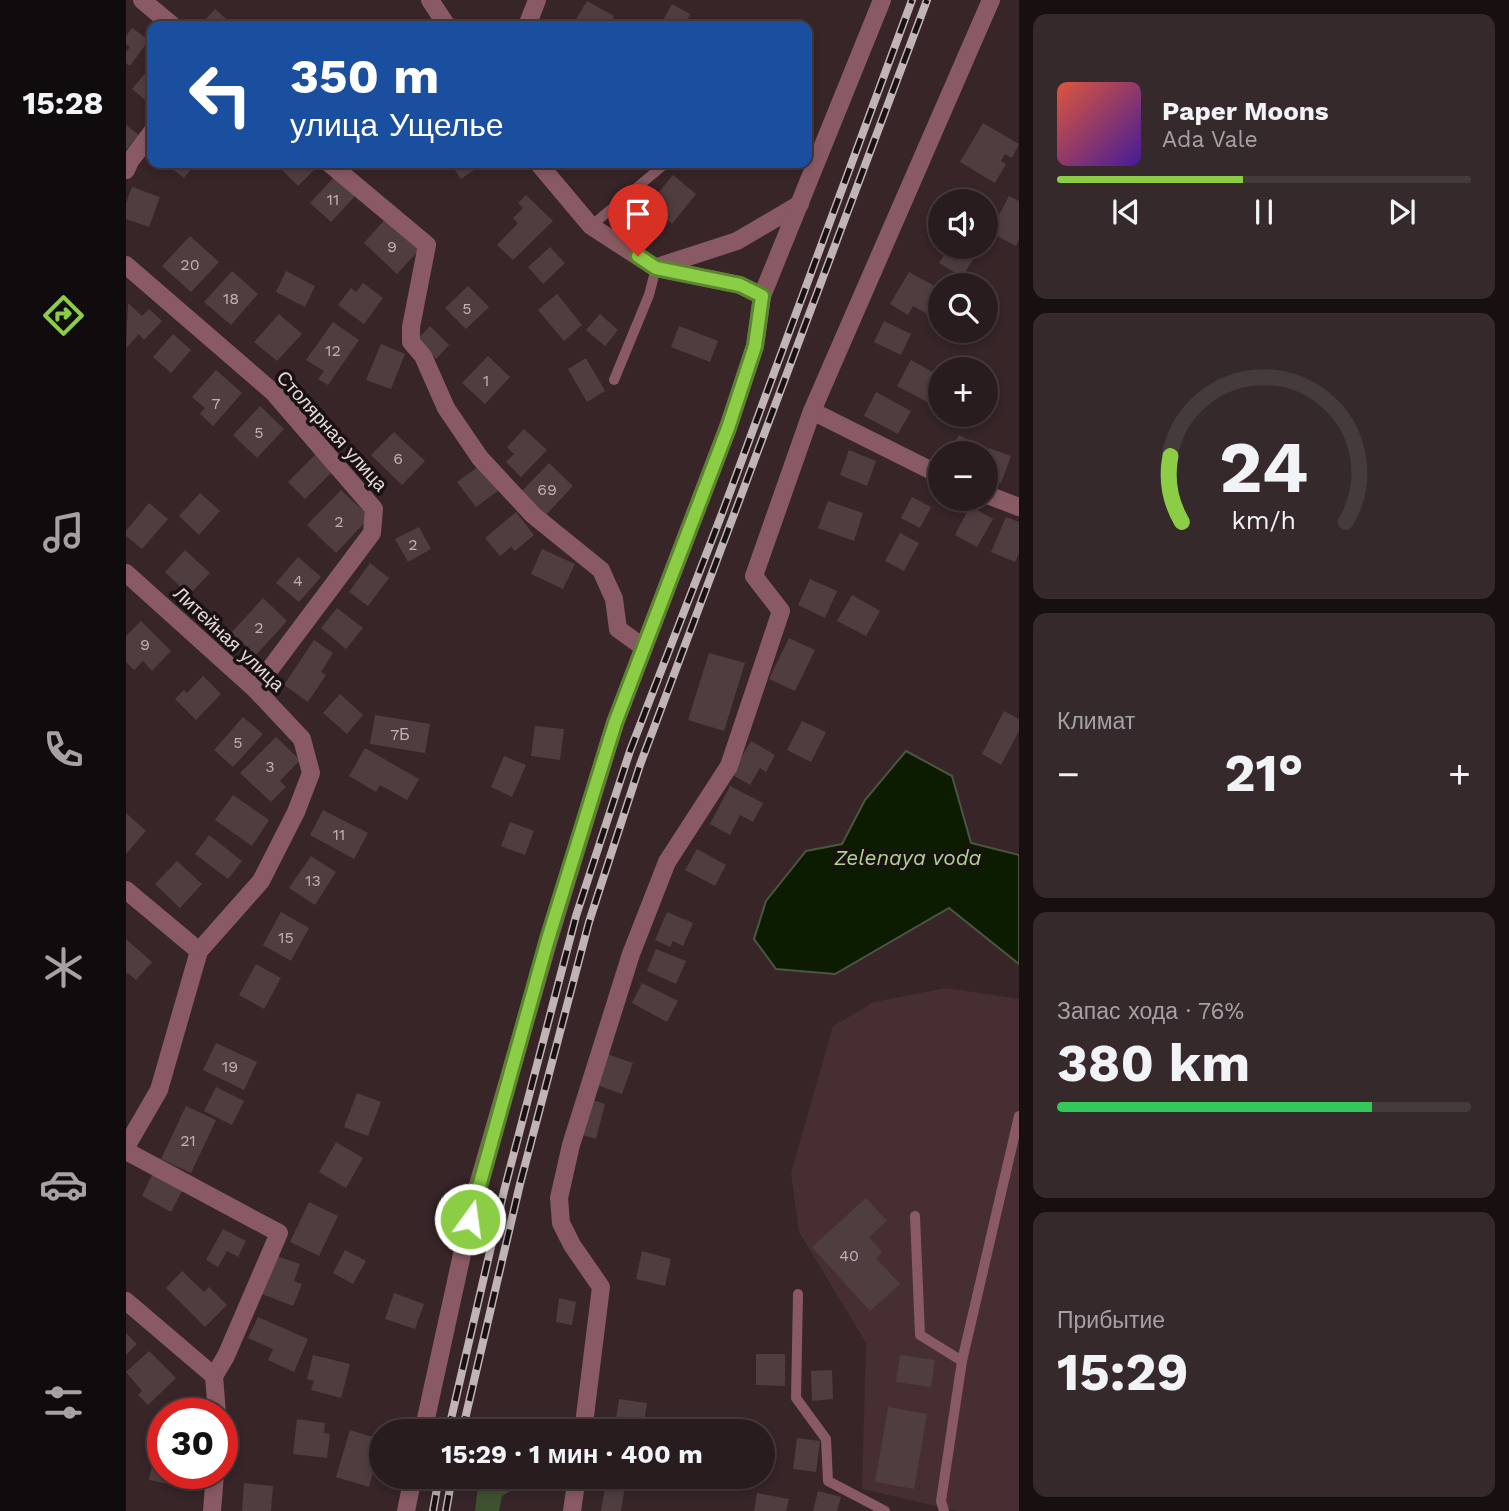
<!DOCTYPE html>
<html lang="ru">
<meta charset="utf-8">
<style>
:root{--surface:#291c1e;--page:#35292b;--text:#f1f3f6;--muted:#a5a1a4;--line:#453a3c;--accent:#8bce46}
body{margin:0;font-family:"Work Sans",sans-serif;background:var(--page);color:var(--text);height:100vh;display:flex;flex-direction:column;font-size:26px;white-space:nowrap}
*{box-sizing:border-box;margin:0}
p{font-size:23px;color:var(--muted)}
.icon{flex:none;width:38px;height:38px;fill:none;stroke:currentColor;stroke-width:2;stroke-linecap:round;stroke-linejoin:round}
.map{position:relative;flex:1;overflow:hidden}
.sheet{display:flex;flex-direction:column;gap:14px;padding:14px;background:#170f10;width:490px}
.sheet>*{flex:none}
.guide{position:absolute;left:21px;top:21px;width:665px;height:147px;border-radius:14px;box-shadow:0 4px 10px #0003,0 0 0 2px var(--line);background:#1a4fa0;color:#fff;overflow:hidden}
.buttons{position:absolute;left:802px;top:189px;display:grid;gap:14px}
.buttons a{display:grid;place-items:center;width:70px;height:70px;border-radius:50%;background:var(--surface);box-shadow:0 4px 10px #0003,0 0 0 2px var(--line);font-size:35px}
.speed{position:absolute;left:21px;top:1398px;display:flex;gap:14px;font-size:35px;font-weight:700;text-align:center}
.speed>*{display:grid;place-content:center;width:91px;height:91px;border-radius:50%;background:var(--surface);box-shadow:0 4px 10px #0003,0 0 0 2px var(--line);line-height:1}
.speed .limit{border:10px solid #d22;background:#fff;color:#111}
.pin{position:absolute;display:grid;place-items:center;width:60px;height:60px;color:#fff;margin:-72px -30px;border-radius:50% 50% 50% 0;rotate:-45deg;box-shadow:0 0 7px #0007}
.pin .icon{rotate:45deg}
.me{position:absolute;width:77px;margin:-38px;rotate:14deg;stroke-linejoin:round;filter:drop-shadow(0 0 5px #0008)}
.turn{display:flex;align-items:center;gap:24px;height:147px;padding:0 28px;font-size:32px}
.turn .icon{width:91px;height:91px;stroke-width:2.5}
.turn b{display:block;font-size:49px;line-height:60px}
.big{font-size:52px;font-weight:700;line-height:1.1}
.sheet .card{flex:1;display:flex;flex-direction:column;justify-content:center;gap:10px;min-width:0;padding:0 24px;border-radius:14px;background:var(--page)}
.sheet .dial{align-items:center;gap:0}
.dial svg{height:182px;overflow:visible;fill:none;stroke:var(--line);stroke-width:7;stroke-linecap:round;text-anchor:middle}
.dial text{fill:var(--text);stroke:none}
.song{display:flex;align-items:center;gap:21px}
.cover{width:84px;height:84px;border-radius:10px;background:linear-gradient(135deg,hsl(10 70% 55%),hsl(260 70% 35%))}
.played{height:7px;border-radius:4px;background:linear-gradient(90deg,var(--accent) 45%,var(--line) 45%)}
.keys{display:flex;justify-content:space-around;direction:ltr}
.heat{display:flex;justify-content:space-between;align-items:center;font-size:38px;direction:ltr}
.charge{height:10px;border-radius:5px;background:linear-gradient(90deg,#34c759 76%,var(--line) 0)}
.trip{position:absolute;left:243px;top:1419px;width:406px;height:70px;border-radius:35px;background:var(--surface);box-shadow:0 4px 10px #0003,0 0 0 2px var(--line);font-weight:700;line-height:70px;text-align:center}
main{display:flex;flex:1;min-height:0}
.tab-bar{display:flex;flex-direction:column;width:126px;justify-content:space-around;align-items:center;background:#100b0c;color:var(--muted)}
.tab-bar .icon{width:49px;height:49px}
.tab-bar .selected{color:var(--accent)}
.tab-bar b{font-size:32px;color:var(--text)}
.map>svg:first-child{display:block}
.built{fill:#462e32}
.green{fill:#3f5230}
.water{fill:#0b1c00;stroke:#4c5542;stroke-width:2}
.building{fill:#503d40}
.lines{fill:none;stroke-linecap:round;stroke-linejoin:round}
.service{stroke:#895a64;stroke-width:10}
.minor{stroke:#895a64;stroke-width:18}
.rail-casing{stroke:#c1b4b6;stroke-width:8}
.rail{stroke:#191112;stroke-width:5;stroke-dasharray:16;stroke-linecap:butt}
.route-casing{stroke:#5a862e;stroke-width:18}
.route{stroke:#8bce46;stroke-width:12}
.labels{text-anchor:middle;dominant-baseline:central;stroke-width:7;stroke-linejoin:round;paint-order:stroke}
.number-label{font-size:16px;fill:#c0b2b4}
.street-label{font-size:19px;fill:#e5d9db;stroke:#191112}
.water-label{font-size:21px;font-style:italic;fill:#aed78d;stroke:#191112}
</style>
<main>
<nav class="tab-bar">
<b>15:28</b>
<svg class="icon selected" aria-label="directions" viewBox="0 0 24 24"><path d="M12 3l9 9-9 9-9-9zM9 14v-3h6M13 9l2 2-2 2"/></svg>
<svg class="icon" aria-label="music" viewBox="0 0 24 24"><path d="M9 18V5l10-2v13"/><circle cx="6" cy="18" r="3"/><circle cx="16" cy="16" r="3"/></svg>
<svg class="icon" aria-label="phone" viewBox="0 0 24 24"><path d="M5 4h4l2 5-3 2q2 4 5 5l2-3 5 2v4C11 20 4 13 5 4z"/></svg>
<svg class="icon" aria-label="climate" viewBox="0 0 24 24"><path d="M12 3v18M4 7l16 10M4 17L20 7"/></svg>
<svg class="icon" aria-label="car" viewBox="0 0 24 24"><path d="M5 17H2v-5l4-1 3-4h7l3 4 3 1v5h-3M9 17h6M6 11h13"/><circle cx="7" cy="17" r="2"/><circle cx="17" cy="17" r="2"/></svg>
<svg class="icon" aria-label="filters" viewBox="0 0 24 24"><path d="M4 7h16M4 17h16"/><circle cx="9" cy="7" r="2"/><circle cx="15" cy="17" r="2"/></svg>
</nav>
<div class="map">
<svg width="893" height="1511" viewBox="0 0 893 1511">
<rect width="100%" height="100%" fill="#372528"/>
<polygon class="built" points="820,988 893,999 893,1511 831,1511 736,1489 740,1343 673,1232 665,1173 707,1026 748,1002"/>
<polygon class="green" points="353,1477 375,1477 383,1480 388,1489 376,1496 373,1511 349,1511"/>
<polygon class="water" points="780,751 826,776 845,843 893,855 893,964 823,908 709,974 650,969 628,939 640,901 680,851 716,844 739,800"/>
<g class="building">
<polygon points="461,1 488,16 483,26 446,26"/>
<polygon points="546,4 564,14 558,26 534,26"/>
<polygon points="89,9 108,26 74,26"/>
<polygon points="6,28 23,40 4,66 0,63 0,52 4,47 0,44 0,36"/>
<polygon points="26,65 26,106 6,89"/>
<polygon points="857,123 893,144 886,158 879,154 875,161 880,164 869,183 834,162"/>
<polygon points="0,125 13,135 0,150"/>
<polygon points="39,163 70,163 58,178"/>
<polygon points="164,163 195,163 172,186 156,170"/>
<polygon points="324,163 358,163 335,179"/>
<polygon points="547,175 570,194 546,224 523,204"/>
<polygon points="209,176 230,195 205,222 184,203"/>
<polygon points="6,187 34,197 23,227 0,219 0,203"/>
<polygon points="400,195 427,221 387,260 371,245 392,223 387,218 397,208 392,203"/>
<polygon points="883,196 893,201 893,240 890,246 864,232"/>
<polygon points="260,218 294,249 271,274 238,243"/>
<polygon points="64,236 93,262 65,292 36,266"/>
<polygon points="424,247 439,263 417,284 402,267"/>
<polygon points="824,247 835,247 849,256 836,277 813,263"/>
<polygon points="106,271 132,294 105,325 78,302"/>
<polygon points="160,271 189,286 179,307 150,292"/>
<polygon points="783,272 814,289 814,301 805,316 787,306 782,315 764,304"/>
<polygon points="237,283 257,298 238,324 212,305 225,288 230,292"/>
<polygon points="342,286 363,307 340,329 319,308"/>
<polygon points="431,294 456,325 438,341 412,310"/>
<polygon points="2,303 16,316 23,309 36,321 18,340 13,334 0,348"/>
<polygon points="153,314 176,334 151,361 128,342"/>
<polygon points="474,314 492,330 479,346 460,330"/>
<polygon points="758,321 785,334 775,355 748,342"/>
<polygon points="207,322 233,340 202,385 192,379 198,371 180,360"/>
<polygon points="304,326 323,345 310,359 291,340"/>
<polygon points="553,326 592,341 584,362 545,347"/>
<polygon points="47,334 65,350 45,373 27,357"/>
<polygon points="255,344 279,354 265,389 240,380"/>
<polygon points="362,356 384,377 359,404 336,383"/>
<polygon points="460,358 479,391 461,402 442,369"/>
<polygon points="785,360 814,376 814,384 803,403 771,386"/>
<polygon points="90,370 116,393 87,426 74,414 79,408 66,397"/>
<polygon points="750,392 785,411 772,434 738,416"/>
<polygon points="134,406 158,429 131,458 107,435"/>
<polygon points="398,429 421,450 395,477 380,462 388,454 381,447"/>
<polygon points="268,432 299,461 276,485 245,455"/>
<polygon points="833,435 850,444 845,453 823,453"/>
<polygon points="863,448 885,456 875,483 859,476 859,459"/>
<polygon points="723,450 750,461 741,486 714,475"/>
<polygon points="190,454 207,471 179,499 162,482"/>
<polygon points="423,463 447,486 419,516 395,492"/>
<polygon points="353,466 372,491 350,507 331,482"/>
<polygon points="215,490 244,517 210,553 181,525"/>
<polygon points="74,493 94,511 73,535 53,516"/>
<polygon points="786,497 805,507 794,528 775,518"/>
<polygon points="702,501 737,513 728,541 692,528"/>
<polygon points="23,503 42,519 16,549 0,536 0,531"/>
<polygon points="844,506 867,519 851,547 829,535"/>
<polygon points="390,512 408,535 389,551 385,547 374,556 359,538"/>
<polygon points="880,517 893,522 893,554 889,562 865,552"/>
<polygon points="293,527 305,549 282,562 269,539"/>
<polygon points="774,533 793,543 778,571 759,561"/>
<polygon points="416,549 449,564 437,589 405,574"/>
<polygon points="59,550 84,573 63,595 39,572"/>
<polygon points="172,557 195,577 173,602 150,583"/>
<polygon points="244,563 263,578 242,606 223,592"/>
<polygon points="684,579 711,591 699,618 672,605"/>
<polygon points="726,595 754,611 740,636 711,621"/>
<polygon points="137,598 161,621 130,655 105,633"/>
<polygon points="211,608 237,628 220,649 195,628"/>
<polygon points="15,621 45,651 26,671 17,661 8,670 0,662 0,636"/>
<polygon points="663,638 689,650 669,691 643,679"/>
<polygon points="188,640 207,653 195,672 200,675 182,702 158,685"/>
<polygon points="583,653 619,663 598,731 562,720"/>
<polygon points="77,676 95,694 70,720 49,699 58,690 61,693"/>
<polygon points="214,694 237,715 221,734 197,713"/>
<polygon points="878,711 893,719 893,731 875,765 856,754"/>
<polygon points="249,715 304,724 299,753 244,744"/>
<polygon points="117,717 137,734 107,767 88,750"/>
<polygon points="676,721 700,732 685,762 661,750"/>
<polygon points="409,726 438,729 434,760 405,756"/>
<polygon points="150,737 174,760 154,781 160,787 145,802 114,773"/>
<polygon points="625,741 649,755 640,772 634,768 624,785 605,774"/>
<polygon points="239,748 293,779 281,800 254,785 250,792 223,776"/>
<polygon points="378,756 400,765 386,797 365,787"/>
<polygon points="604,786 637,803 627,822 614,815 604,835 584,824"/>
<polygon points="107,795 143,820 126,846 89,820"/>
<polygon points="197,810 242,833 228,859 184,835"/>
<polygon points="0,813 20,831 0,854"/>
<polygon points="384,822 408,831 399,855 375,846"/>
<polygon points="83,835 116,861 102,879 69,854"/>
<polygon points="571,849 600,865 589,886 559,870"/>
<polygon points="185,856 210,872 189,905 163,888"/>
<polygon points="51,861 76,884 54,908 29,884"/>
<polygon points="155,912 183,928 165,961 137,945"/>
<polygon points="541,912 567,923 557,946 547,941 544,947 529,940"/>
<polygon points="0,939 26,962 10,980 2,973 0,975"/>
<polygon points="530,949 560,961 550,984 521,971"/>
<polygon points="130,964 155,978 138,1009 113,995"/>
<polygon points="516,983 552,1001 541,1022 506,1003"/>
<polygon points="90,1043 131,1062 118,1090 77,1070"/>
<polygon points="481,1054 507,1063 496,1094 471,1085"/>
<polygon points="90,1087 118,1101 106,1125 78,1111"/>
<polygon points="231,1093 255,1102 242,1136 218,1127"/>
<polygon points="463,1099 479,1104 470,1139 453,1134"/>
<polygon points="60,1106 90,1120 65,1173 35,1159"/>
<polygon points="210,1142 237,1158 220,1188 193,1172"/>
<polygon points="27,1173 57,1189 45,1212 16,1196"/>
<polygon points="740,1198 761,1221 743,1237 756,1252 750,1258 774,1284 744,1311 686,1247"/>
<polygon points="183,1202 212,1216 193,1256 164,1242"/>
<polygon points="97,1229 120,1241 112,1257 101,1251 92,1267 80,1260"/>
<polygon points="219,1250 240,1261 227,1284 207,1273"/>
<polygon points="516,1251 545,1259 539,1286 510,1279"/>
<polygon points="151,1256 174,1264 168,1281 176,1284 167,1306 136,1294"/>
<polygon points="56,1271 78,1292 83,1287 101,1305 79,1327 40,1288"/>
<polygon points="268,1293 298,1304 289,1329 259,1319"/>
<polygon points="433,1298 450,1302 446,1325 430,1322"/>
<polygon points="132,1317 182,1339 168,1372 142,1360 147,1349 122,1338"/>
<polygon points="0,1333 11,1344 0,1355"/>
<polygon points="23,1351 50,1378 22,1405 12,1395 16,1391 0,1372"/>
<polygon points="630,1354 659,1354 659,1386 630,1385"/>
<polygon points="187,1355 224,1364 215,1398 185,1390 188,1381 181,1379"/>
<polygon points="774,1355 809,1360 805,1387 770,1382"/>
<polygon points="706,1370 707,1399 686,1401 685,1371"/>
<polygon points="493,1399 521,1403 517,1432 488,1432"/>
<polygon points="762,1407 801,1414 788,1489 749,1482"/>
<polygon points="171,1419 199,1423 198,1433 204,1434 201,1458 167,1454"/>
<polygon points="224,1430 256,1440 243,1487 210,1477"/>
<polygon points="671,1438 694,1441 690,1472 667,1469"/>
<polygon points="31,1440 37,1441 37,1474 61,1474 58,1487 23,1480"/>
<polygon points="118,1483 147,1486 145,1511 116,1511"/>
<polygon points="480,1483 499,1486 495,1511 475,1511"/>
<polygon points="692,1491 715,1497 711,1511 687,1511"/>
<polygon points="631,1493 663,1499 660,1511 628,1511"/>
</g>
<g class="lines">
<g class="service">
<polyline points="465,226 540,163"/>
<polyline points="488,380 523,295 530,268"/>
<polyline points="789,1216 794,1335 836,1361 815,1501 818,1511"/>
<polyline points="672,1294 670,1398 700,1439 702,1481 759,1511"/>
<polyline points="836,1361 893,1116"/>
</g>
<g class="minor">
<polyline points="16,0 47,26"/>
<polyline points="304,0 321,26"/>
<polyline points="401,26 411,0"/>
<polyline points="203,163 301,245 285,327 285,342 297,356 320,408 354,458 407,515 475,570 488,599 492,629 517,647"/>
<polyline points="0,170 4,161 26,132"/>
<polyline points="0,265 148,393 248,509 246,533 129,689"/>
<polyline points="531,267 611,241 674,204"/>
<polyline points="636,296 756,0"/>
<polyline points="686,411 814,475"/>
<polyline points="859,494 893,507"/>
<polyline points="0,573 129,689 176,739 185,773 170,812 135,881 73,951 33,1090 0,1147"/>
<polyline points="0,890 73,951"/>
<polyline points="0,1151 153,1233 100,1356 88,1376 91,1414"/>
<polyline points="0,1301 88,1376"/>
<polyline points="297,1432 349,1195 423,939 489,723 602,427 629,346 636,296 614,285 530,268 465,226 412,163"/>
<polyline points="457,1432 475,1287 446,1245 435,1223 433,1198 445,1145 505,954 541,862 603,766 655,611 628,576 686,411 865,0"/>
<polyline points="86,1511 89,1474"/>
<polyline points="280,1511 287,1477"/>
<polyline points="446,1511 451,1477"/>
</g>
<defs>
<g id="rail">
<polyline points="322,1432 378,1191 450,916 504,751 597,511 786,0"/>
<polyline points="336,1432 394,1184 463,922 514,765 801,0"/>
<polyline points="307,1511 313,1477"/>
<polyline points="320,1511 326,1477"/>
</g>
</defs>
<use href="#rail" class="rail-casing"/>
<use href="#rail" class="rail"/>
</g>
<g class="lines">
<defs>
<polyline id="route" points="344,1219 422,939 489,723 602,428 629,346 636,296 614,285 530,268 512,256"/>
</defs>
<use href="#route" class="route-casing"/>
<use href="#route" class="route"/>
</g>
<g class="labels">
<g class="number-label">
<text x="207" y="199">11</text>
<text x="266" y="246">9</text>
<text x="64" y="264">20</text>
<text x="105" y="298">18</text>
<text x="341" y="308">5</text>
<text x="207" y="350">12</text>
<text x="360" y="380">1</text>
<text x="90" y="403">7</text>
<text x="133" y="432">5</text>
<text x="272" y="458">6</text>
<text x="421" y="489">69</text>
<text x="213" y="521">2</text>
<text x="287" y="544">2</text>
<text x="172" y="580">4</text>
<text x="133" y="627">2</text>
<text x="19" y="644">9</text>
<text x="274" y="734">7Б</text>
<text x="112" y="742">5</text>
<text x="144" y="766">3</text>
<text x="213" y="834">11</text>
<text x="187" y="880">13</text>
<text x="160" y="937">15</text>
<text x="104" y="1066">19</text>
<text x="62" y="1140">21</text>
<text x="723" y="1255">40</text>
</g>
<g class="street-label">
<text transform="translate(206 431) rotate(48)">Столярная улица</text>
<text transform="translate(103 639) rotate(43)">Литейная улица</text>
</g>
<g class="water-label">
<text x="782" y="857">Zelenaya voda</text>
</g>
</g>
</svg>
<div class="buttons">
<a><svg class="icon" aria-label="sound" viewBox="0 0 24 24"><path d="M4 9h4l5-4v14l-5-4H4zM17 9q2 3 0 6"/></svg></a>
<a><svg class="icon" aria-label="search" viewBox="0 0 24 24"><circle cx="10" cy="10" r="6"/><path d="M15 15l6 6"/></svg></a>
<a>+</a>
<a>−</a>
</div>
<div class="speed"><div class="limit">30</div></div>
<div class="pin" style="left:512px;top:256px;background:#d93025"><svg class="icon" aria-label="arrive" viewBox="0 0 24 24"><path d="M6 21V4h12l-3 4 3 4H6"/></svg></div>
<svg class="me" style="left:344px;top:1219px" viewBox="-20 -20 40 40"><circle r="17" fill="#8bce46" stroke="#fff" stroke-width="3"/><path d="M0-11L8 9 0 5-8 9z" fill="#fff"/></svg>
<div class="trip">15:29 · 1 мин · 400 m</div>
<div class="guide">
<div class="turn"><svg class="icon" aria-label="left" viewBox="0 0 24 24"><path d="M17 20v-9H6M10 6l-5 5 5 5"/></svg><div><b>350 m</b>улица Ущелье</div></div>
</div>
</div>
<section class="sheet">
<div class="card">
<div class="song"><i class="cover"></i><div><b>Paper Moons</b><p>Ada Vale</p></div></div>
<div class="played"></div>
<div class="keys"><svg class="icon" aria-label="previous" viewBox="0 0 24 24"><path d="M18 5L8 12l10 7zM5 5v14"/></svg><svg class="icon" aria-label="pause" viewBox="0 0 24 24"><path d="M8 5v14M16 5v14"/></svg><svg class="icon" aria-label="next" viewBox="0 0 24 24"><path d="M6 5l10 7-10 7zM19 5v14"/></svg></div>
</div>
<div class="card dial"><svg viewBox="0 0 100 80">
<path d="M14 69A42 42 0 1 1 86 69"/>
<path d="M14 69A42 42 0 0 1 9 40" stroke="#8bce46"/>
<text x="50" y="56" font-size="32" font-weight="700">24</text>
<text x="50" y="72" font-size="11">km/h</text>
</svg></div>
<div class="card"><p>Климат</p>
<div class="heat"><a>−</a><b class="big">21°</b><a>+</a></div>
</div>
<div class="card"><p>Запас хода · 76%</p><b class="big">380 km</b><div class="charge"></div></div>
<div class="card"><p>Прибытие</p><b class="big">15:29</b></div>
</section>
</main>
